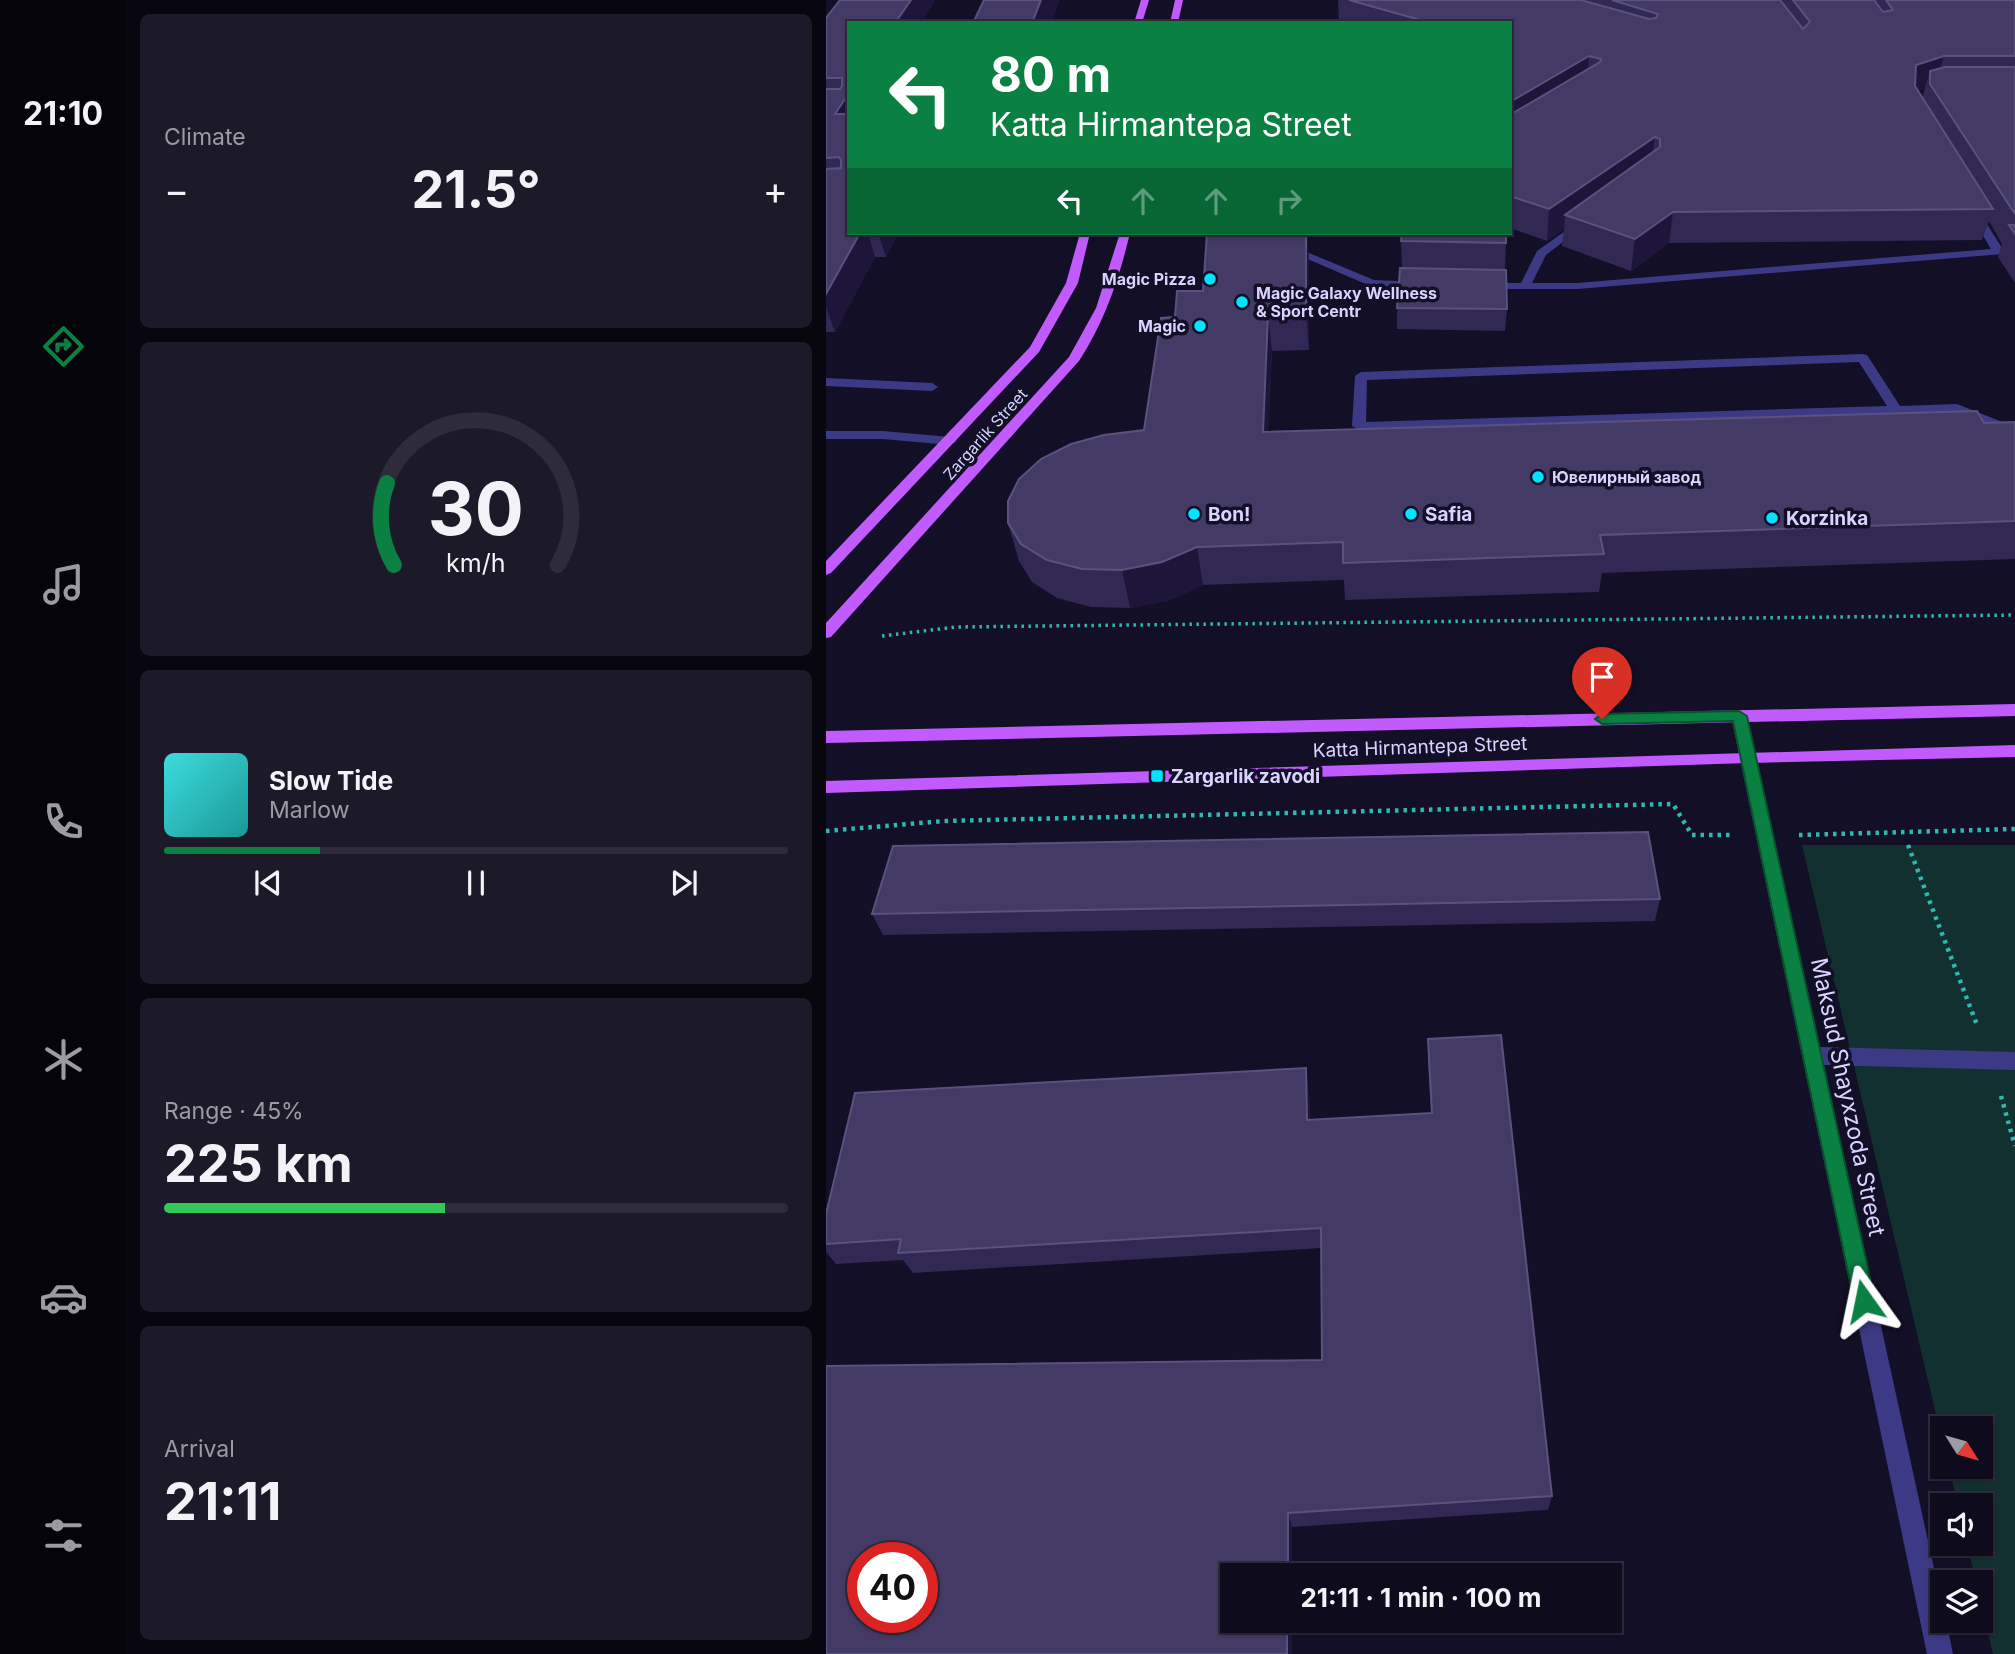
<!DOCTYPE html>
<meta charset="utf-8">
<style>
:root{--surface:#0e0b1c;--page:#1c1929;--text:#f1f3f6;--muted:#9b9ba3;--line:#2e2b3b;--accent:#0b8043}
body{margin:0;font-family:Inter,sans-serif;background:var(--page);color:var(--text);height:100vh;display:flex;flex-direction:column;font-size:26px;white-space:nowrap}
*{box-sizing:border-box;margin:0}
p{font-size:23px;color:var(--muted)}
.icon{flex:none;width:38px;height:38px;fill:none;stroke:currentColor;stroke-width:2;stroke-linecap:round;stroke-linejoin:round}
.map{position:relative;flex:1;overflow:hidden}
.drawer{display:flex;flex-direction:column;gap:14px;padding:14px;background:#08060f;width:700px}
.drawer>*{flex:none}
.hud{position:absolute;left:21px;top:21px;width:665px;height:214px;border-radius:0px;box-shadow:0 2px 5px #0004,0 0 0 2px var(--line);background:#0b8043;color:#fff;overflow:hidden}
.needle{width:46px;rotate:127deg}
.buttons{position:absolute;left:1104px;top:1416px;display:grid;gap:14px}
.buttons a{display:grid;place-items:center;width:63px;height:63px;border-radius:0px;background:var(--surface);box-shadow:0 2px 5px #0004,0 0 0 2px var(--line);font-size:35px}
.speed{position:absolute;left:21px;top:1542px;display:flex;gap:14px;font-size:35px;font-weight:700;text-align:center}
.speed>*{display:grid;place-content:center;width:91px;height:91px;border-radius:50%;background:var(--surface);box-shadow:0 2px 5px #0004,0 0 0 2px var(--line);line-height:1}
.speed .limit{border:10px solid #d22;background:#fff;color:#111}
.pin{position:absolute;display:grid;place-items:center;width:60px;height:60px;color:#fff;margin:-72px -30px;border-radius:50% 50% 50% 0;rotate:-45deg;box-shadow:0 0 7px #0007}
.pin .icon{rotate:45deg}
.me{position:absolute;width:77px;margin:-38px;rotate:348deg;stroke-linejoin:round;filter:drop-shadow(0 0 5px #0008)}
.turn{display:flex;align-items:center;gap:24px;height:147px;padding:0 28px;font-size:32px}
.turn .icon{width:91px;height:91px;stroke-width:2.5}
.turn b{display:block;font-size:49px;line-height:60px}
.lanes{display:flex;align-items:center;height:66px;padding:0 28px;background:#0003;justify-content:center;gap:35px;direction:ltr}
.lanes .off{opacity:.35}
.big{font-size:52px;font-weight:700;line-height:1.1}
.drawer .card{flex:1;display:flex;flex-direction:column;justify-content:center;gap:10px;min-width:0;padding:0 24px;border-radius:10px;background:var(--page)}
.drawer .dial{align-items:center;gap:0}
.dial svg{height:182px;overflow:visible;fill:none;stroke:var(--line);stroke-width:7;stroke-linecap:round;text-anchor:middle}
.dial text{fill:var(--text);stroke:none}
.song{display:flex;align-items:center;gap:21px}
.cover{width:84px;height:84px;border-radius:10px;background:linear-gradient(135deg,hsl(180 70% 55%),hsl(180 70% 35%))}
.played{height:7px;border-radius:4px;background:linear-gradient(90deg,var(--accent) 25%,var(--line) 25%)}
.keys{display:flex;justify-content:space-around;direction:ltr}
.heat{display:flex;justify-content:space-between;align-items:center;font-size:38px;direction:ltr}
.charge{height:10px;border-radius:5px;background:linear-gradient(90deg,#34c759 45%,var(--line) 0)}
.trip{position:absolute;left:394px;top:1563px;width:402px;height:70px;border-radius:0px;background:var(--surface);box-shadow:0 2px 5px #0004,0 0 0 2px var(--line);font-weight:700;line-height:70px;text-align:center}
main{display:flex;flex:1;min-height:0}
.tabs{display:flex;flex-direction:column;width:126px;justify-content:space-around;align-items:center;background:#06040b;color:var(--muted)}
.tabs .icon{width:49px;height:49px}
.tabs .selected{color:var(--accent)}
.tabs b{font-size:32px;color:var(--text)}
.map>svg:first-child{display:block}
.green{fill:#12302f}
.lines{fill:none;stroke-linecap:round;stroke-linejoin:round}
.path-far1{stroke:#2fb8b0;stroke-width:3.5;stroke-dasharray:2.5 4.5;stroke-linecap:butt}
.path{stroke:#2fb8b0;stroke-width:4.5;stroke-dasharray:3.5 5;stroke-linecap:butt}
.minor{fill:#3d3a85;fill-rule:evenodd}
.major{fill:#c25bff;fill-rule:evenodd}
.wall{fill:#312854;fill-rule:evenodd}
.shaded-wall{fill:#1d163a}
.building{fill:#433a66;stroke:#5a527e;stroke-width:2;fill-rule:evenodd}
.route{fill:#0b8043;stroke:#07532c;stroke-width:2}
.poi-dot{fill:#00e5ff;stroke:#130f26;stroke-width:2.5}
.labels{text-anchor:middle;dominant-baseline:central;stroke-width:7;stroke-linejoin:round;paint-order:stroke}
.far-poi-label{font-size:16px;font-weight:bold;fill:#d9d4ff;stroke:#130f26;text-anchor:end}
.far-street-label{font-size:16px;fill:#d9d4ff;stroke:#130f26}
.poi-label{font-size:19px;font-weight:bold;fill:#d9d4ff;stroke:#130f26;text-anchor:start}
.street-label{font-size:19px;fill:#d9d4ff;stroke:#130f26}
.near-street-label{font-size:23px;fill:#d9d4ff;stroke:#130f26}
</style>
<main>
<nav class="tabs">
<b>21:10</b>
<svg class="icon selected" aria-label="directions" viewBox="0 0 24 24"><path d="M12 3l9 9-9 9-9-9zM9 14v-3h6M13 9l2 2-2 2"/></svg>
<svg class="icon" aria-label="music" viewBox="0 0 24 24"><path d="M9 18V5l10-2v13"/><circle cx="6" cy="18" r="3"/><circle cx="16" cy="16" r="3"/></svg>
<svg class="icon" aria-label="phone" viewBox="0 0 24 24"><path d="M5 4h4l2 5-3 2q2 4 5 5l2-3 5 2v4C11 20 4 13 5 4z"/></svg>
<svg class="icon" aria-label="climate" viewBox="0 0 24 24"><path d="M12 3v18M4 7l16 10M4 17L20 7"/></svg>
<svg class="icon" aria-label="car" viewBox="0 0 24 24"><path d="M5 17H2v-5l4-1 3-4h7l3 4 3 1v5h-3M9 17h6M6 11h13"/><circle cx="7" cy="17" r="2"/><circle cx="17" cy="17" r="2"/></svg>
<svg class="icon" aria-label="filters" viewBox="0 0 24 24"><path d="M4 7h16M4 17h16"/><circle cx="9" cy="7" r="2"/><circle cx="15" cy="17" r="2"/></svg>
</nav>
<section class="drawer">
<div class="card"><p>Climate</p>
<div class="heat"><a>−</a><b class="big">21.5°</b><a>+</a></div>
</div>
<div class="card dial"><svg viewBox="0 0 100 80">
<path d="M14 69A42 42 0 1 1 86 69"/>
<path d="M14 69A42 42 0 0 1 11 33" stroke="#0b8043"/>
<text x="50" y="56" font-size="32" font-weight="700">30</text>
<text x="50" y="72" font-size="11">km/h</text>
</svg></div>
<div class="card">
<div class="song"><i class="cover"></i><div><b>Slow Tide</b><p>Marlow</p></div></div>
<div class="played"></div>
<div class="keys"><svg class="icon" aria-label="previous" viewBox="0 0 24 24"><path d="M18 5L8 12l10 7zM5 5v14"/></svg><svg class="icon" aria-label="pause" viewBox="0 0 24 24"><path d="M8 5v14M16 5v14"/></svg><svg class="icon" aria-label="next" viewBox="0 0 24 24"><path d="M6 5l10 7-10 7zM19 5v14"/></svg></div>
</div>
<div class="card"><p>Range · 45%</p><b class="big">225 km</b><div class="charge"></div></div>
<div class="card"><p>Arrival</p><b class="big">21:11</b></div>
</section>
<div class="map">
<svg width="1189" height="1654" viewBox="0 0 1189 1654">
<rect width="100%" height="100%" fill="#130f26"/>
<polygon class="green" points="976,845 1189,845 1189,1654 1167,1654 1155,1604 1155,1582 1150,1582 1141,1544 1155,1544 1155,1505 1132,1505 1123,1467 1155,1466 1155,1428 1116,1428 1116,1440"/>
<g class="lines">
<polyline class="path-far1" points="56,636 130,627 1189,615"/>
<g class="path">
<polyline points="0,831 118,821 847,804 866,835 905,835"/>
<polyline points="973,835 1189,829"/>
<polyline points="1082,845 1151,1025"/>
<polyline points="1175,1096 1189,1146"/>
</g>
<g class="minor">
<polygon points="1148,209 1152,210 1176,248 1189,247 1189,253 751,289 657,289 651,286 657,283 695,283 711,251 756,219 760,220 760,224 720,255 706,283 751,283 1165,249 1143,212"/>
<polygon points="421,233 435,233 548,280 594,282 600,285 594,288 542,285"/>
<path d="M1037,354L1041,355L1074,406L1131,404L1189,427V436L1129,412L533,430L526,426L529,376L535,372ZM1033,362L1061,406L540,422L541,380Z"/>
<polygon points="0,378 106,383 112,387 106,391 0,386"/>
<polygon points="0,431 57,431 124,437 131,441 124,445 57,439 0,439"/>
<polygon points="913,710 921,716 994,1047 1189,1052 1189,1070 998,1065 1116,1605 1116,1620 1120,1620 1127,1654 1101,1654 905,716"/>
</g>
<g class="major">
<polygon points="315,0 323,0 316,23 308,23"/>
<polygon points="349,0 357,0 352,23 344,23"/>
<polygon points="254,233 264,233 252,283 213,352 5,573 0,575 0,561 204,347 240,283"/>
<path d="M294,233H304C293,279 279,321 253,361L5,637L0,638V623L243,357L270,308Z"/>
<polygon points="1189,704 1189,716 0,743 0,731"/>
<polygon points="1189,745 1189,757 922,763 0,793 0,781"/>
</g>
</g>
<g class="wall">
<polygon points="109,0 95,23 23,23 23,233 72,233 60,257 49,257 9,332 0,332 0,18"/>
<path d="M512,0H1189V283L1172,257L1176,244L1163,221L1156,240L843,243L805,271L736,246L738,229L721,241L684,228V23H513ZM1099,88L1096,98L1092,91Z"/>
<polygon points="481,233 483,262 483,350 446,351 442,432 1189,422 1189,559 776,573 773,592 519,600 518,580 377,585 344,600 304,608 265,607 231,598 206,582 193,561 182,523 318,430 349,317 377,291"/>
<polygon points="575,241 680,243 679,270 681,309 679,331 571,329 571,308 576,268"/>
<polygon points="834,899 829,921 57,935 46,914"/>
<polygon points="602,1039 726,1496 722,1510 466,1527 406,1620 466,1620 466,1654 0,1654 496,1360 495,1248 87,1273 77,1260 10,1264 0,1252 0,1214 483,1091 484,1120 605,1113 602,1063"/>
</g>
<g class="shaded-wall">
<polygon points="85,0 109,0 95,23 69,23"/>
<polygon points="215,0 234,0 225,23 206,23"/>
<polygon points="763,56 761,85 684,131 684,102"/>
<polygon points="1118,56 1110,84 1104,71 1099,88 1082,94 1090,65"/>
<polygon points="23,93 23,138 9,114"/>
<polygon points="829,137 825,167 739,215 738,229 721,241 723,209"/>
<polygon points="847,212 843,243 805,271 809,239"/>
<polygon points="34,233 42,233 49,257 9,332 0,307 0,294"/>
<polygon points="52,233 72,233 60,257"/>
<polygon points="481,233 483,262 483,350 480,313"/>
<polygon points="442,314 446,351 441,470 437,432"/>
<polygon points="371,547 377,585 344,600 304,608 296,570"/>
<polygon points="480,1068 483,1091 484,1142 481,1120"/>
<polygon points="462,1513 466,1527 466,1575 462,1575"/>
<rect x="461" y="1620" width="5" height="34"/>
</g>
<g class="building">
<polygon points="14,0 85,0 69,23 23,23 23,93 9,114 23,114 23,233 34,233 0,294 0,169 15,168 15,160 13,157 0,158 0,89 14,89 16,86 16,78 0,78 0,18"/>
<polygon points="158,0 215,0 206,23 147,23"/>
<polygon points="523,0 755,0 823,19 830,18 832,14 786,0 954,0 977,29 984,22 967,0 1048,0 1057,12 1067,10 1060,0 1189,0 1189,56 1118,56 1090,65 1089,86 1167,209 847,212 809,239 739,215 834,147 834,139 829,137 723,209 684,196 684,113 687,113 774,62 775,59 763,56 684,102 684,23 605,23"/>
<polygon points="1119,67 1189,67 1189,214 1104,84 1104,71"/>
<polygon points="1183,225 1189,225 1189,234"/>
<polygon points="381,233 480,233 480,313 442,314 437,432 1151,411 1158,423 1189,422 1189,521 774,535 778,554 517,563 517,542 371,547 336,562 296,570 256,569 221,560 195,544 182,523 182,501 193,479 215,459 245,444 278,435 318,430 335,318 349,317 351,291 377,291"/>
<polygon points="576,233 680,233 680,243 575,241"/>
<polygon points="574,268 680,270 681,309 571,308"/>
<polygon points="822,832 834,899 46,914 67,846"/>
<path d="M675,1035L726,1496L462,1513V1575H406V1620H461V1654H0V1366L496,1360L495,1228L72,1253L75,1239L0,1244V1214L29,1093L480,1068L481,1120L606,1113L602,1039ZM37,1558H96V1617H37Z"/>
</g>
<polygon class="route" points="913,711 921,716 1049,1301 1046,1308 1038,1311 1031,1308 1028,1301 907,721 776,724 769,719 776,714"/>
<g class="poi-dot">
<circle cx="384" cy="279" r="7"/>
<circle cx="416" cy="302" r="7"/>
<circle cx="374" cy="326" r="7"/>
<circle cx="712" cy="477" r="7"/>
<circle cx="368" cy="514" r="7"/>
<circle cx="585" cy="514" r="7"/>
<circle cx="946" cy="518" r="7"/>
<rect x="324" y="769" width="14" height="14" rx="3.5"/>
</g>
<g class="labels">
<g class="far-poi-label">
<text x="370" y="279">Magic Pizza</text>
<text x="430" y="293" text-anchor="start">Magic Galaxy Wellness<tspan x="430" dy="18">&amp; Sport Centr</tspan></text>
<text x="360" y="326">Magic</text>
<text x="726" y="477" text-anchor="start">Ювелирный завод</text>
</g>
<g class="far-street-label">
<text transform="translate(159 434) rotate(-48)">Zargarlik Street</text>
</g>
<g class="poi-label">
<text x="382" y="514">Bon!</text>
<text x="599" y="514">Safia</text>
<text x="960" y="518">Korzinka</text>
<text x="345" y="776">Zargarlik zavodi</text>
</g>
<g class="street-label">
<text transform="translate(594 747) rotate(-2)">Katta Hirmаntepa Street</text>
</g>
<g class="near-street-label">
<text transform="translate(1022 1097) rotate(78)">Maksud Shayxzoda Street</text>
</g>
</g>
</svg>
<div class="buttons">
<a><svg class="needle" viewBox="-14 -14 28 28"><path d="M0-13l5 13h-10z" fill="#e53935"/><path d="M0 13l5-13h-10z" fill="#9b9ba3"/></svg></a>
<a><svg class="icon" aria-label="sound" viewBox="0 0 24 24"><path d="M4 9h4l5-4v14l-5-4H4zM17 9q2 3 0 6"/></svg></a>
<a><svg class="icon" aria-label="layers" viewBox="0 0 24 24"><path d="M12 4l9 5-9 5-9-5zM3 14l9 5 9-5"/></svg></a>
</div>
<div class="speed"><div class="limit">40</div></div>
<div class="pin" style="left:776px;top:719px;background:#d93025"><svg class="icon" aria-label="arrive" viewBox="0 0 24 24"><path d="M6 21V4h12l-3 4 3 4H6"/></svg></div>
<svg class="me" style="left:1038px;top:1301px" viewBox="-20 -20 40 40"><path d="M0-17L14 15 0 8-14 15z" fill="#0b8043" stroke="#fff" stroke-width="4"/></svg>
<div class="trip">21:11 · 1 min · 100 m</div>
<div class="hud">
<div class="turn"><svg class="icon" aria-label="left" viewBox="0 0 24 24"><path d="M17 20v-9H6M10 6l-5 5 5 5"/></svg><div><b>80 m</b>Katta Hirmаntepa Street</div></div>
<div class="lanes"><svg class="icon" aria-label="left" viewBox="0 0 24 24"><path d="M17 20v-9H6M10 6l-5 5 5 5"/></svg><svg class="icon off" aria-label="ahead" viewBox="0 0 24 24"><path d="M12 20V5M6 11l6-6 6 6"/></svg><svg class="icon off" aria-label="ahead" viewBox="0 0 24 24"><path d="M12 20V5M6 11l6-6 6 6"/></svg><svg class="icon off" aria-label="right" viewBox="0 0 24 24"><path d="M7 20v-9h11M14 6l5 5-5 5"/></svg></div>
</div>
</div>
</main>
